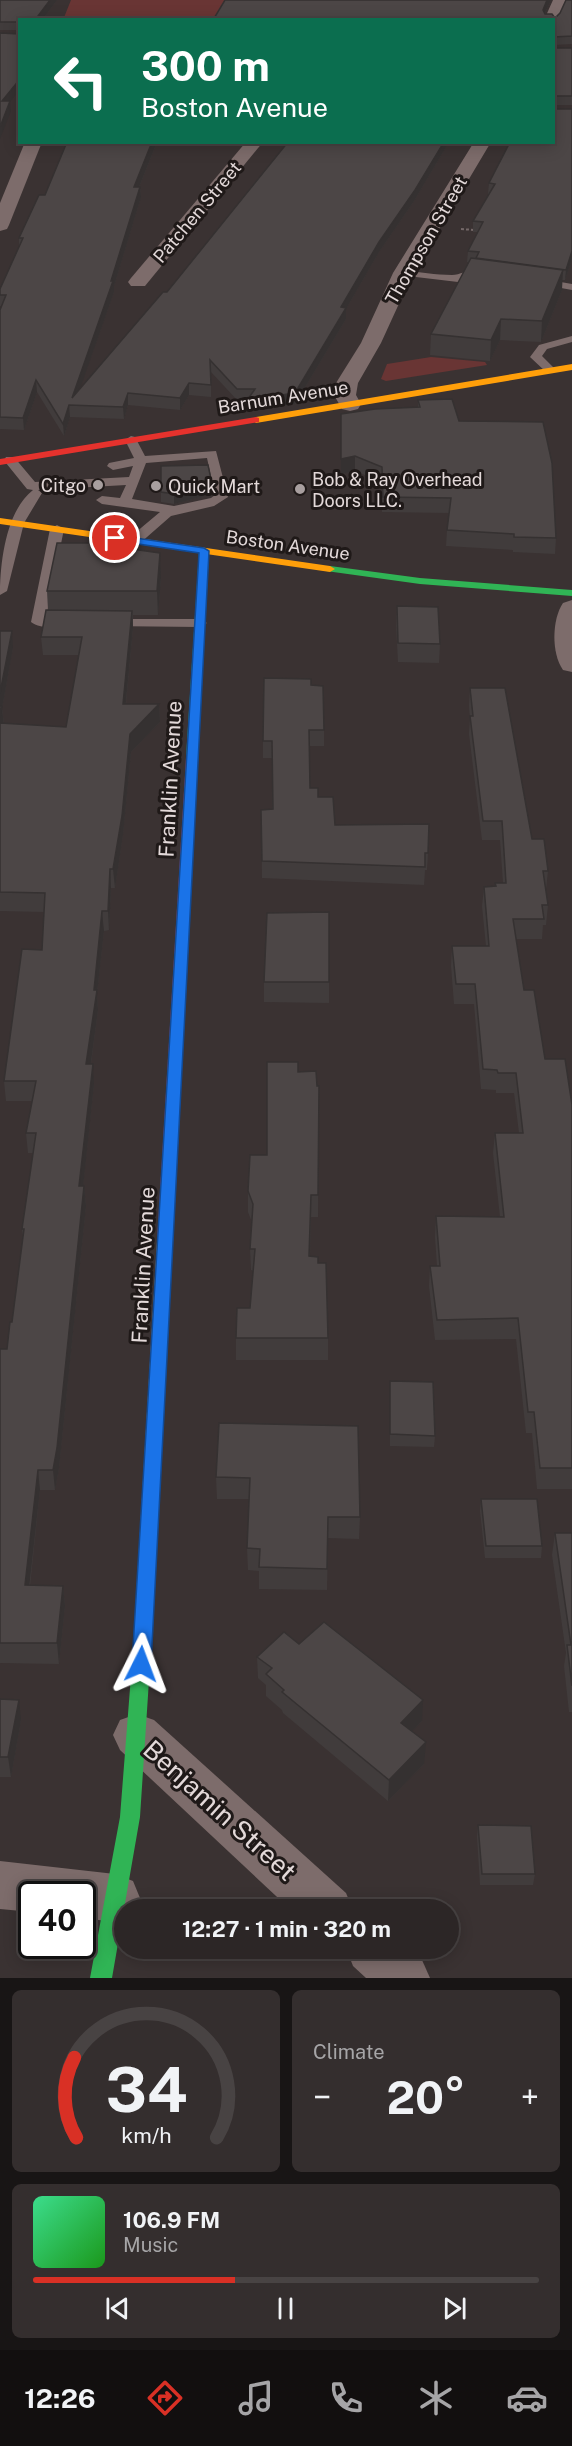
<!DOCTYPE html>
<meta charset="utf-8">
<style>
:root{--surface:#2c2626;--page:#342e2e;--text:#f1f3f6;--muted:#a6a5a7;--line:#484343;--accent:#d93025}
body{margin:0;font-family:"Public Sans",sans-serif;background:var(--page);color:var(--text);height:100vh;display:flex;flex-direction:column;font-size:22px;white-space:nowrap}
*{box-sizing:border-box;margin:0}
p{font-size:20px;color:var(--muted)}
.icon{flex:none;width:33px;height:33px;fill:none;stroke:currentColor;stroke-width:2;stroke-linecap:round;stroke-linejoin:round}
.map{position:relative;height:1978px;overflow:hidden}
.details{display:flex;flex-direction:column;gap:12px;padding:12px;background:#181515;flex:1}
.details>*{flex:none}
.hud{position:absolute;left:18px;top:18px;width:537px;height:126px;border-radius:0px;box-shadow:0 3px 15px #0003,0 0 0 2px var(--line);background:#0b6e4f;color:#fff;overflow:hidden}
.speed{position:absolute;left:18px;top:1881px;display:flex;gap:12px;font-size:30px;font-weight:700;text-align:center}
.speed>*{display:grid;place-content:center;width:78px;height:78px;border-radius:50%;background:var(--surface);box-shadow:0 3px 15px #0003,0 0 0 2px var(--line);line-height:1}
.speed .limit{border:3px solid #111;border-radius:9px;background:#fff;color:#111}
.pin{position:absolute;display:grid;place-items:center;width:51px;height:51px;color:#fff;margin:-26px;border:3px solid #fff;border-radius:50%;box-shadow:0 2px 6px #0007}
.me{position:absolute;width:66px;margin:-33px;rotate:3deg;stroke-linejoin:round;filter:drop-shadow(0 0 4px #0008)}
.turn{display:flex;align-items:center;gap:21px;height:126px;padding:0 24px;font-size:27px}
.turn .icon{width:78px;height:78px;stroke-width:2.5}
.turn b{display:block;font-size:42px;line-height:51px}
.big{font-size:45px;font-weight:700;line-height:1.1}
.details .card{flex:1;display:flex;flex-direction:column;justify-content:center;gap:9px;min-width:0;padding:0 21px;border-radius:9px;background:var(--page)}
.details .dial{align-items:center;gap:0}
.dial svg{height:156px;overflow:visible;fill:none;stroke:var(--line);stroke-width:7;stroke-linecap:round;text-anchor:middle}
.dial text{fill:var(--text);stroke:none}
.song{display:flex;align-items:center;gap:18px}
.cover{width:72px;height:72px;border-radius:9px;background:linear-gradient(135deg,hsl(150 70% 55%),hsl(120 70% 35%))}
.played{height:6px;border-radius:3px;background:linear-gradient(90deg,var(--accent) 40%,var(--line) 40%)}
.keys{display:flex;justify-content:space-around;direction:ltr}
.heat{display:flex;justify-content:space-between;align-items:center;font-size:33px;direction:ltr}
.details .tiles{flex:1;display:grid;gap:12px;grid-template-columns:1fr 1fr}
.card:last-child{grid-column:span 2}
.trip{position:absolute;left:114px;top:1899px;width:345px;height:60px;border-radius:30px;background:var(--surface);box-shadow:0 3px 15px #0003,0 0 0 2px var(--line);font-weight:700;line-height:60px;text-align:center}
.tab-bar{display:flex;height:96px;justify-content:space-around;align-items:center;background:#120f0f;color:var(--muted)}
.tab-bar .icon{width:42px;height:42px}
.tab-bar .selected{color:var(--accent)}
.tab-bar b{font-size:27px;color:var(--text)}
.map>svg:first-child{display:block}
.green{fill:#693534}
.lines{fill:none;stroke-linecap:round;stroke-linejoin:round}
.path{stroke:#746868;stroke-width:2;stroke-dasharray:3 2;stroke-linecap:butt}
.lane{fill:#7d6c6b;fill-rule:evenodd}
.street{fill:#7d6c6b;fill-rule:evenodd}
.fast{fill:#30b455;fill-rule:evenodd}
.slow{fill:#ff9f0a;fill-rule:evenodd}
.jam{fill:#e5322d;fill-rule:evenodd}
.wall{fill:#413c3c}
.shaded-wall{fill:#353131}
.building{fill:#4c4646;stroke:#353131;stroke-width:1.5}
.route{fill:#1a73e8;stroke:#114b97;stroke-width:1.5}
.poi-dot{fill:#a89f9f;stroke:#1f1918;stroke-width:2}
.labels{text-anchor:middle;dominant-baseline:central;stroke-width:6;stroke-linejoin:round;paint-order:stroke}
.far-street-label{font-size:18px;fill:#e3d9d9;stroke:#1f1918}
.far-poi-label{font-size:18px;fill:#e3d9d9;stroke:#1f1918;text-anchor:start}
.street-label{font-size:21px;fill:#e3d9d9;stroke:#1f1918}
.near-street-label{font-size:26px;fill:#e3d9d9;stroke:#1f1918}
</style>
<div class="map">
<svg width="572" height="1978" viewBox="0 0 572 1978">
<rect width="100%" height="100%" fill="#3a3232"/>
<g class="green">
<polygon points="71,0 265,0 215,19 63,20"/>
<polygon points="431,357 485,362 487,365 386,381 381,379 387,364"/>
</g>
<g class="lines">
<polyline class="path" points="461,229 474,230"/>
<g class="lane">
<path d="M403,270C419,272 436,275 452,275C464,275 474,264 489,275L484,278L469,276L458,282L399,275L398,273Z"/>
<polygon points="538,278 572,284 572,290 534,283 533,281"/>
<polygon points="572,336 572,342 547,349 542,356 554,368 554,372 546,372 530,357 539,345"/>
<path d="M131,436L135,437L145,456L216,451L228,497L214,506L171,516L139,544L134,545L127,541L129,538L160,512L102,504L96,500L102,496L120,498L126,485L38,490L42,493L24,523L7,591L0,595C0,562 6,511 33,490L27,489L6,463L4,460L6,457H14L35,482L129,477L133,466L113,470L107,466L109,463L134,458L125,440ZM207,458L215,495L211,498L174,506L132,499L146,463Z"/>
<path d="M57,525L64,529L46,618L67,619L74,623C66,630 39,629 31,622L50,529Z"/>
<polygon points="110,619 200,619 207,623 200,627 105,626 103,623"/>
</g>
<g class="street">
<polygon points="553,0 567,0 558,20 554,24 554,20 544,20"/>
<polygon points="25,142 42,142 9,225 7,229 0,231 0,203"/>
<polygon points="246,142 263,142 145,286 131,286 128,282 131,278"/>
<polygon points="474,142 491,142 413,273 381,343 358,383 356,395 361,404 358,409 350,411 342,409 334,395 336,383 361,343 393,273"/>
<path d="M572,600V672L563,670C551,653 552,619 563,603Z"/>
<polygon points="137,1714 154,1720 346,1893 353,1910 291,1910 120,1750 113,1735 120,1720"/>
<polygon points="0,1861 115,1874 133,1881 140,1898 135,1910 124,1910 124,1918 115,1922 82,1918 82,1894 32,1894 32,1912 0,1909"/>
<polygon points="346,1948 409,1948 422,1960 430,1978 366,1978 353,1966"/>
</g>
<g class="fast">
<polygon points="204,548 209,551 198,758 192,762 186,758 199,551"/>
<polygon points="330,566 420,578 572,590 572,596 420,584 326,571 325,569"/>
<polygon points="142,1642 149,1644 151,1650 140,1817 112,1978 90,1978 120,1817 133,1650 135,1644"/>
</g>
<g class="slow">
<polygon points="572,364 572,370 256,423 251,420 256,417"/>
<polygon points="0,518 330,566 335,569 330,572 0,524"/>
<polygon points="165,1236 170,1238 173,1242 151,1650 149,1656 142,1658 135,1656 133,1650 157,1242 160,1238"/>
</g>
<g class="jam">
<polygon points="256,417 259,418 259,422 0,465 0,459"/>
<polygon points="192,754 198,758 173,1242 170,1246 160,1246 157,1242 186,758"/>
</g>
</g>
<g class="wall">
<polygon points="0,0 57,0 42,20 20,20 20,30 0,30"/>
<polygon points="225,0 551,0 545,13 555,18 572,0 572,44 554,45 554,20"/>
<polygon points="554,48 572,49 572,105 554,105"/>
<polygon points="67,142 157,142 139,187 140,187 141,197 114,286 114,292 80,388 167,292 286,145 278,144 278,142 449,142 414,201 379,252 346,309 346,319 295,404 254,411 251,408 250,401 237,400 211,372 211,397 189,395 180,410 128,405 124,419 70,417 64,436 37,392 24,430 0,429 0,310 2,306 0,306 0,289 19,247 19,238 45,195"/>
<polygon points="510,142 572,259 565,280 562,280 562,290 541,342 500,340 490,361 430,355 431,334 469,262 467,262 468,251 478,232 473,232 473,221 490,194 488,194 489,183"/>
<polygon points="418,400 459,421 556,538 555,554 513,552 513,550 446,546 447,530 449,513 382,512 382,482 355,471 341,474 341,414 418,407"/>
<polygon points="212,484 212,494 174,504 161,502 161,492"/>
<polygon points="161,578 158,615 133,615 133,628 126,704 159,704 160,722 131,752 123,835 115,888 111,888 109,930 104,931 97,993 98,1010 91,1064 94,1084 83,1186 84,1186 86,1206 59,1468 55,1490 40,1490 30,1586 63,1586 65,1606 59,1664 0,1663 0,1349 7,1349 12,1322 23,1238 22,1229 33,1153 28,1153 26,1133 32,1101 6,1101 4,1081 42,950 44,912 0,911 0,631 13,648 2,708 4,723 66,727 79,655 43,655 41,637 48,610 47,591"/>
<polygon points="397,606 440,644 439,663 398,662 396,625"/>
<polygon points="311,685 324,730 324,746 309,746 310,788 318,797 335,825 428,853 427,870 425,870 424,885 262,878 261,810 272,809 272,758 263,758 263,741"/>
<polygon points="470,688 532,839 548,871 546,890 548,905 546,925 543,925 542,939 516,939 524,990 545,1059 572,1105 572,1489 537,1489 532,1433 526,1433 516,1339 435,1340 429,1286 430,1266 437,1266 435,1237 436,1216 500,1217 493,1153 495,1133 519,1133 514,1093 496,1093 496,1090 481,1089 474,1004 454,1004 451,966 452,946 486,946 482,906 484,887 495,886 495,883 503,883 500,840 482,840 469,734 470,719 469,706"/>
<polygon points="329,912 329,1003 264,1002 264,982"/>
<polygon points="298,1072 317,1086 319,1086 318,1217 311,1217 310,1256 318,1263 328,1338 328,1360 236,1360 236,1338 250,1308 254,1271 251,1270 250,1249 252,1222 248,1212 248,1191 267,1155"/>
<polygon points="390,1381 435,1436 434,1447 390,1446"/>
<polygon points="219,1423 360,1517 359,1539 328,1538 327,1590 259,1589 259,1571 248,1570 247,1548 249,1499 217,1499 216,1477"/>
<polygon points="481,1499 542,1546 541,1558 485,1558 480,1511"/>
<polygon points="555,1533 572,1533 572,1712 569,1712 564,1666 566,1653 552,1555"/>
<polygon points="299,1644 422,1721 412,1731 424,1764 388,1801 283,1713 282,1710 266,1696 266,1685 258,1678 257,1657"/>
<polygon points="0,1699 21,1720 11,1777 0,1777"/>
<polygon points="478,1825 535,1874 533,1885 480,1885 477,1837"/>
</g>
<g class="shaded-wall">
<polygon points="50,0 57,0 42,20 35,20"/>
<polygon points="547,0 551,0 542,19 543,10"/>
<polygon points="20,73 20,89 10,102 11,111 0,139 0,127 2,101"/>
<polygon points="152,142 157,142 135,197 134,187"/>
<polygon points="444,142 449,142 414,201 379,252 346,309 346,319 295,404 254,411 254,399 341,307 379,242"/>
<polygon points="140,187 141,197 114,286 114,292 74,406 72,398 111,281"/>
<polygon points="572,251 572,259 565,280 566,270"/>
<polygon points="563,270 562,290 541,342 542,321"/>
<polygon points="501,319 500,340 490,361 491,340"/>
<polygon points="36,380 37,392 24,430 23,418"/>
<polygon points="189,383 189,395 180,410 180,398"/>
<polygon points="128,393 128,405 124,419 123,407"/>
<polygon points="69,405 70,417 64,436 63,424"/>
<polygon points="355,456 355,471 341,474 341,459"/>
<polygon points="212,484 212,494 174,504 174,494"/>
<polygon points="160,553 161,578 158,615 157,591"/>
<polygon points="132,611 133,628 124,722 123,704"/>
<polygon points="12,631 13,648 2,708 4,725 0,734 0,693"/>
<polygon points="159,704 160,722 131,752 123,835 115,888 113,869 130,734"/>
<polygon points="110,869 111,888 109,930 108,911"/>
<polygon points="102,911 104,931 97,993 98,1010 88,1084 86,1064"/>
<polygon points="93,1064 94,1084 81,1206 79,1186"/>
<polygon points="84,1186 86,1206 59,1468 55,1490 53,1470"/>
<polygon points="38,1470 40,1490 27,1606 25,1585"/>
<polygon points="63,1586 65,1606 59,1664 57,1643"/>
<polygon points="19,1700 21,1720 11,1777 8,1757"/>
<polygon points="423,1700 422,1721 400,1744 401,1723"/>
<polygon points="426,1742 424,1764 388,1801 389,1780"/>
</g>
<g class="building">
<polygon points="0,0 50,0 35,20 20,20 20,22 0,22"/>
<polygon points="225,0 547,0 543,10 545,14 552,14 555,18 560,13 566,0 572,0 572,36 554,37 554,20 213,20"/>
<polygon points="0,33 20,34 20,79 2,101 10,101 0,127"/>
<rect x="554" y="48" width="18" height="48"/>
<polygon points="554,109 572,109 572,251 566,270 476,258 479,252 468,251 483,222 473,221 495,184 489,183 510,142 554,142"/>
<polygon points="67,142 152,142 134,187 140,187 111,281 113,281 72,398 163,292 167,292 288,142 444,142 415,190 379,242 341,307 346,308 295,393 254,399 250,396 255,389 237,389 210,360 211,385 189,383 180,398 128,393 123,407 69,405 63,424 36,380 23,418 0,417 0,310 6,295 0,295 0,289 23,238 19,238 39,195 45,195"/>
<polygon points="471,258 563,270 542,321 501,319 491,340 431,334"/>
<polygon points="452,399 459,421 543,422 552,463 556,538 514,537 514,534 447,530 451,498 383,497 382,467 355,456 341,459 341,414 375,409 420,407 418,400"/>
<polygon points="208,465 212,484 174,494 161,492 161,466"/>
<polygon points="57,543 89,543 160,553 157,591 47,591"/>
<polygon points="397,606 438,607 440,644 398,643"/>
<polygon points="46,610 132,611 123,704 159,704 130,734 122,816 113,869 110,869 108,911 102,911 94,990 97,990 86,1064 93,1064 79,1186 84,1186 57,1448 53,1470 38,1470 25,1585 63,1586 57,1643 0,1643 0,1349 7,1349 10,1322 12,1322 24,1229 22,1229 36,1133 26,1133 36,1081 4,1081 22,949 42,950 45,893 0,892 0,723 66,727 82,637 41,637"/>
<polygon points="0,631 12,631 0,693"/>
<polygon points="264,678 311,679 311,685 323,686 324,730 309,730 310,788 318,788 318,797 333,797 335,825 429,824 428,853 425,853 425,867 262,861 261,810 273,809 272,741 263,741"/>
<polygon points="470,688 505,688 532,839 544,839 548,871 543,871 548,905 542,905 544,919 513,919 524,990 534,990 545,1059 565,1059 572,1105 572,1468 540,1468 534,1412 528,1412 518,1318 437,1320 430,1266 440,1266 436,1216 504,1217 495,1133 523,1133 516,1073 498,1073 497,1070 483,1069 475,984 456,984 452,946 489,946 484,887 496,886 495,883 506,883 502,821 483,821 470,716 473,716"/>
<polygon points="0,706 2,706 0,717"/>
<polygon points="329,912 329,982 264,982 267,913"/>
<polygon points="267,1062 298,1062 298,1072 316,1071 317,1086 319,1086 318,1195 311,1195 309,1256 318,1257 318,1263 326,1263 328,1338 236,1338 237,1308 250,1308 255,1249 250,1249 253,1204 248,1191 250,1155 267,1155"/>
<polygon points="390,1381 433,1382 435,1436 390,1434"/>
<polygon points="219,1423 358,1426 360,1517 328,1517 327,1569 259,1567 260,1549 247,1548 250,1478 216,1477"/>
<polygon points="481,1499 537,1499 542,1546 486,1546"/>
<polygon points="555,1533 572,1533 572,1686 567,1645 571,1645"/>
<polygon points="324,1622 423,1700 401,1723 426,1742 389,1780 282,1692 284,1690 266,1674 272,1668 257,1657 284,1632 299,1644"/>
<polygon points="0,1699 19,1700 8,1757 0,1757"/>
<polygon points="478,1825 531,1826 535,1874 482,1874"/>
</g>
<polygon class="route" points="115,535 204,548 209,551 151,1664 148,1670 141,1672 135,1670 132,1664 199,553 111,540 111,536"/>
<g class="poi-dot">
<circle cx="98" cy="485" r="6"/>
<circle cx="156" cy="486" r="6"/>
<circle cx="300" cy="489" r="6"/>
</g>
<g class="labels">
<g class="far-street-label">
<text transform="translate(197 212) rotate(-50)">Patchen Street</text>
<text transform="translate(426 240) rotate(-60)">Thompson Street</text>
<text transform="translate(283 397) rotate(-9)">Barnum Avenue</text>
<text transform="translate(288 545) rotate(8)">Boston Avenue</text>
</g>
<g class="far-poi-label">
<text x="312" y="479">Bob &amp; Ray Overhead<tspan x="312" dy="21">Doors LLC.</tspan></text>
<text x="86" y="485" text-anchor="end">Citgo</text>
<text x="168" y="486">Quick Mart</text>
</g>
<g class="street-label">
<text transform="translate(170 779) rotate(-87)">Franklin Avenue</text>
<text transform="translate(143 1265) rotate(-87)">Franklin Avenue</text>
</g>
<g class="near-street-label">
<text transform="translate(220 1810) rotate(42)">Benjamin Street</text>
</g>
</g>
</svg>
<div class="speed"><div class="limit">40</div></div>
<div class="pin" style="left:115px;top:538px;background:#d93025"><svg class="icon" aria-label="arrive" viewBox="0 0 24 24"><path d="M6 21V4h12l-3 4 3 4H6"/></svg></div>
<svg class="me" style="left:141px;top:1664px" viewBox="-20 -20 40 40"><path d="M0-17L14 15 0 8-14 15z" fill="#1a73e8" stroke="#fff" stroke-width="4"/></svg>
<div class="trip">12:27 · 1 min · 320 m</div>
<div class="hud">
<div class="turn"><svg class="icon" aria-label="left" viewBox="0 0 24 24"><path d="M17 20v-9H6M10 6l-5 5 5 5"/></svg><div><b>300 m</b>Boston Avenue</div></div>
</div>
</div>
<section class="details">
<div class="tiles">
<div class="card dial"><svg viewBox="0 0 100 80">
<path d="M14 69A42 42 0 1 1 86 69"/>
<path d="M14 69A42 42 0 0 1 13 28" stroke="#d93025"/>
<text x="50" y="56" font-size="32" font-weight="700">34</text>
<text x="50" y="72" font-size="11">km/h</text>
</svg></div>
<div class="card"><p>Climate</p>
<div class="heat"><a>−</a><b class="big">20°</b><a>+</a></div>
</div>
<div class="card">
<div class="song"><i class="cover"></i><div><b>106.9 FM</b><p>Music</p></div></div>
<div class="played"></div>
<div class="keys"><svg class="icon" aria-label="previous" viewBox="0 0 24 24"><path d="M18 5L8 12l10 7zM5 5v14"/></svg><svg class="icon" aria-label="pause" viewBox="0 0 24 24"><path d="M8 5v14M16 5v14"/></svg><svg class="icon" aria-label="next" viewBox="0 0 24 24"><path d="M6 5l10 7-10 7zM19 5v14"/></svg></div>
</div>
</div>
</section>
<nav class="tab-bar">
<b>12:26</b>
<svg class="icon selected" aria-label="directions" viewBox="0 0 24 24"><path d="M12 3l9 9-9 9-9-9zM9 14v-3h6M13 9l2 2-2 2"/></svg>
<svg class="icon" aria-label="music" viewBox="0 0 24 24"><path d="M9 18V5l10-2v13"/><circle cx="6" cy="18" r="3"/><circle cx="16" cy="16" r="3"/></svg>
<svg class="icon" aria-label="phone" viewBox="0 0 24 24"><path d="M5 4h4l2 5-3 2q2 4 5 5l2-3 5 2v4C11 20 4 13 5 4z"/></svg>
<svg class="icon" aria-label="climate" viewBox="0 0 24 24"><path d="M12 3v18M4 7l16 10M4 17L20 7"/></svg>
<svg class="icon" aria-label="car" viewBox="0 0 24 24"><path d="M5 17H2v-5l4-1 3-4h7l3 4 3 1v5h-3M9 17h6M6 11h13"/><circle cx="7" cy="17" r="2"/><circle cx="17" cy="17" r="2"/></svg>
</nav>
